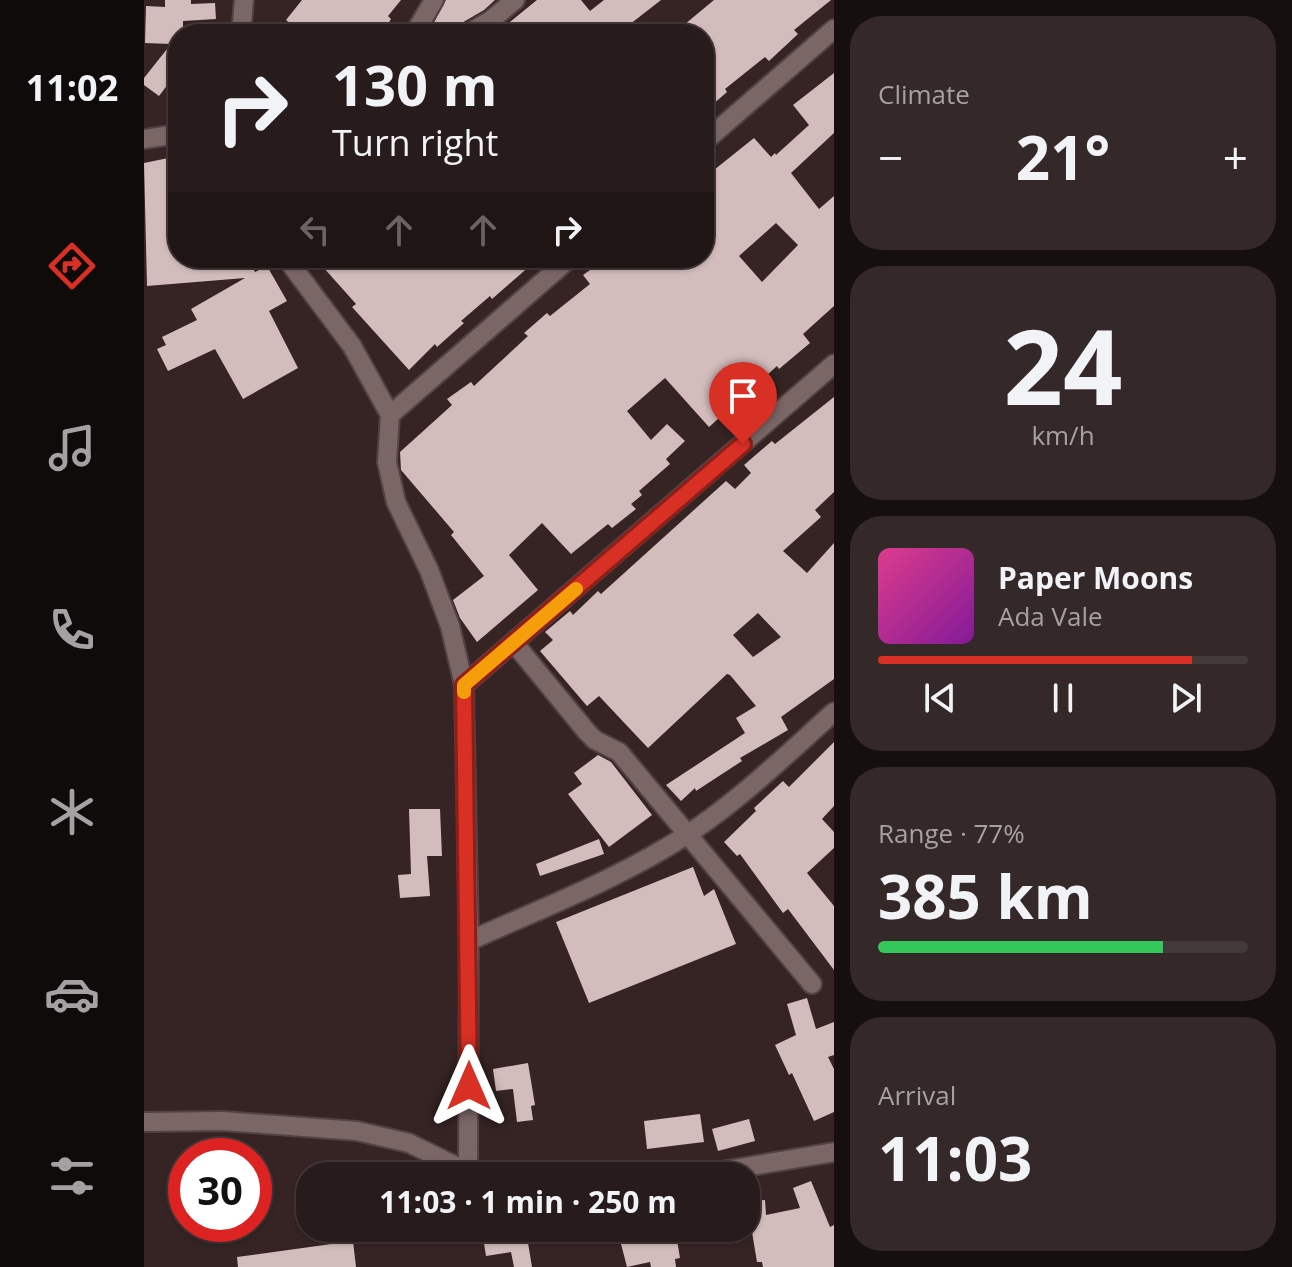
<!DOCTYPE html>
<meta charset="utf-8">
<style>
:root{--surface:#281b1b;--page:#342828;--text:#f1f3f6;--muted:#a5a1a3;--line:#44393a;--accent:#d93025}
body{margin:0;font-family:"Open Sans",sans-serif;background:var(--page);color:var(--text);height:100vh;display:flex;flex-direction:column;font-size:30px;white-space:nowrap}
*{box-sizing:border-box;margin:0}
p{font-size:26px;color:var(--muted)}
.icon{flex:none;width:44px;height:44px;fill:none;stroke:currentColor;stroke-width:2;stroke-linecap:round;stroke-linejoin:round}
.map{position:relative;flex:1;overflow:hidden}
.drawer{display:flex;flex-direction:column;gap:16px;padding:16px;background:#160f0f;width:458px}
.drawer>*{flex:none}
.hud{position:absolute;left:24px;top:24px;width:546px;height:244px;border-radius:32px;box-shadow:0 2px 6px #0004,0 0 0 2px var(--line);background:#281b1b;color:var(--text);overflow:hidden}
.speed{position:absolute;left:24px;top:1138px;display:flex;gap:16px;font-size:40px;font-weight:700;text-align:center}
.speed>*{display:grid;place-content:center;width:104px;height:104px;border-radius:50%;background:var(--surface);box-shadow:0 2px 6px #0004,0 0 0 2px var(--line);line-height:1}
.speed .limit{border:12px solid #d22;background:#fff;color:#111}
.pin{position:absolute;display:grid;place-items:center;width:68px;height:68px;color:#fff;margin:-82px -34px;border-radius:50% 50% 50% 0;rotate:-45deg;box-shadow:0 0 8px #0007}
.pin .icon{rotate:45deg}
.me{position:absolute;width:88px;margin:-44px;rotate:0deg;stroke-linejoin:round;filter:drop-shadow(0 0 6px #0008)}
.turn{display:flex;align-items:center;gap:28px;height:168px;padding:0 32px;font-size:36px}
.turn .icon{width:104px;height:104px;stroke-width:2.5}
.turn b{display:block;font-size:56px;line-height:68px}
.lanes{display:flex;align-items:center;height:76px;padding:0 32px;background:#0003;justify-content:center;gap:40px;direction:ltr}
.lanes .off{opacity:.35}
.big{font-size:60px;font-weight:700;line-height:1.1}
.drawer .card{flex:1;display:flex;flex-direction:column;justify-content:center;gap:12px;min-width:0;padding:0 28px;border-radius:32px;background:var(--page)}
.drawer .dial{align-items:center;gap:0}
.dial b{font-size:104px;line-height:1}
.song{display:flex;align-items:center;gap:24px}
.cover{width:96px;height:96px;border-radius:12px;background:linear-gradient(135deg,hsl(330 70% 55%),hsl(290 70% 35%))}
.played{height:8px;border-radius:4px;background:linear-gradient(90deg,var(--accent) 85%,var(--line) 85%)}
.keys{display:flex;justify-content:space-around;direction:ltr}
.heat{display:flex;justify-content:space-between;align-items:center;font-size:44px;direction:ltr}
.charge{height:12px;border-radius:6px;background:linear-gradient(90deg,#34c759 77%,var(--line) 0)}
.trip{position:absolute;left:152px;top:1162px;width:464px;height:80px;border-radius:32px;background:var(--surface);box-shadow:0 2px 6px #0004,0 0 0 2px var(--line);font-weight:700;line-height:80px;text-align:center}
main{display:flex;flex:1;min-height:0}
.menu{display:flex;flex-direction:column;width:144px;justify-content:space-around;align-items:center;background:#100b0b;color:var(--muted)}
.menu .icon{width:56px;height:56px}
.menu .current{color:var(--accent)}
.menu b{font-size:36px;color:var(--text)}
.map>svg:first-child{display:block}
.building{fill:#d3bcbc;fill-rule:evenodd}
.lines{fill:none;stroke-linecap:round;stroke-linejoin:round}
.street-casing{stroke:#514243;stroke-width:22}
.street{stroke:#7b6666;stroke-width:18}
.route-casing{stroke:#8d1f18;stroke-width:20}
.route{stroke:#d93025;stroke-width:14}
.slow{stroke:#f59e0b;stroke-width:14}
</style>
<main>
<nav class="menu">
<b>11:02</b>
<svg class="icon current" aria-label="directions" viewBox="0 0 24 24"><path d="M12 3l9 9-9 9-9-9zM9 14v-3h6M13 9l2 2-2 2"/></svg>
<svg class="icon" aria-label="music" viewBox="0 0 24 24"><path d="M9 18V5l10-2v13"/><circle cx="6" cy="18" r="3"/><circle cx="16" cy="16" r="3"/></svg>
<svg class="icon" aria-label="phone" viewBox="0 0 24 24"><path d="M5 4h4l2 5-3 2q2 4 5 5l2-3 5 2v4C11 20 4 13 5 4z"/></svg>
<svg class="icon" aria-label="climate" viewBox="0 0 24 24"><path d="M12 3v18M4 7l16 10M4 17L20 7"/></svg>
<svg class="icon" aria-label="car" viewBox="0 0 24 24"><path d="M5 17H2v-5l4-1 3-4h7l3 4 3 1v5h-3M9 17h6M6 11h13"/><circle cx="7" cy="17" r="2"/><circle cx="17" cy="17" r="2"/></svg>
<svg class="icon" aria-label="filters" viewBox="0 0 24 24"><path d="M4 7h16M4 17h16"/><circle cx="9" cy="7" r="2"/><circle cx="15" cy="17" r="2"/></svg>
</nav>
<div class="map">
<svg width="690" height="1267" viewBox="0 0 690 1267">
<rect width="100%" height="100%" fill="#362424"/>
<g class="building">
<polygon points="21,0 47,0 47,4 71,3 72,19 39,21 39,34 34,34 34,71 15,96 0,85 0,78 27,44 1,43 2,6 21,7"/>
<polygon points="158,0 257,0 244,16 247,19 238,34 202,34 185,24 181,34 154,34 154,30 142,20"/>
<polygon points="302,0 351,0 340,10 316,24 311,34 290,34 286,30"/>
<polygon points="393,0 437,0 446,11 460,0 517,0 476,32 470,25 461,34 351,34"/>
<polygon points="570,0 687,0 650,30 654,34 625,61 621,57 581,89 583,92 560,112 560,34 529,34"/>
<path d="M690,73V133L647,173L675,209L690,196V306L659,334L666,343L635,369L633,366L565,427L521,378L483,411L507,440L523,424L541,441L522,459L526,464L495,491L498,495L487,504L492,509L468,528L464,524L427,554L398,523L365,555L394,590L333,642L316,618L309,600L340,576L307,535L310,532L257,470L256,452L308,405L303,399L327,382L330,386L384,336L380,333L403,313L406,316L446,284L439,275L463,258H560V178L610,138L627,157L631,153L632,155L665,125L649,105ZM632,223L654,245L618,282L595,256Z"/>
<polygon points="34,156 34,258 102,258 111,272 123,266 143,301 125,311 154,368 99,399 71,349 24,371 13,349 22,345 18,337 53,320 47,309 101,278 3,286 0,163"/>
<polygon points="171,258 395,258 348,299 346,296 317,321 320,323 293,347 291,344 265,370 208,307 212,304"/>
<path d="M690,397V492L671,510L677,517L639,551L663,573L690,543V679L637,717L644,730L596,758L598,761L552,791L551,788L537,801L522,785L601,733L592,718L612,706L586,675L583,674L504,748L455,696L443,706L396,651L409,640L401,632L426,611L429,615L454,591L457,594L582,481L591,489L607,473L600,465L628,441L631,444ZM614,613L637,637L609,657L589,635Z"/>
<polygon points="690,742 690,806 678,819 690,832 690,848 663,873 690,906 690,970 644,909 639,913 596,854 593,856 580,842 612,811 610,808 639,781 645,787"/>
<polygon points="454,755 467,762 508,815 465,847 424,794 438,784 430,773"/>
<polygon points="265,809 296,809 298,856 283,856 286,896 256,898 254,875 267,874"/>
<polygon points="455,839 460,854 396,876 392,864"/>
<polygon points="549,867 560,896 570,889 592,944 445,1003 412,922"/>
<polygon points="663,998 672,1029 690,1022 690,1055 684,1057 690,1069 690,1112 670,1121 648,1073 645,1075 631,1045 652,1035 643,1004"/>
<polygon points="384,1063 391,1105 387,1106 389,1120 373,1122 369,1089 352,1091 349,1069"/>
<polygon points="556,1114 560,1142 503,1149 500,1121"/>
<polygon points="605,1119 611,1141 574,1151 568,1129"/>
<polygon points="667,1181 686,1227 690,1225 690,1267 619,1267 618,1262 613,1262 603,1202 621,1200 622,1215 656,1208 649,1188"/>
<polygon points="524,1229 526,1241 533,1240 536,1258 531,1259 532,1267 507,1267 506,1262 483,1267 476,1240 497,1235 497,1232"/>
<polygon points="382,1231 388,1267 370,1267 367,1252 342,1256 339,1237"/>
<polygon points="209,1241 212,1267 94,1267 93,1257"/>
</g>
<g class="lines">
<defs>
<g id="street">
<polyline points="97,34 100,0"/>
<polyline points="270,34 290,0"/>
<polyline points="323,34 347,20 371,0"/>
<polyline points="0,139 34,134"/>
<polyline points="560,142 690,29"/>
<polyline points="142,258 208,346 246,415 243,462 252,502 285,570 306,626 320,685 325,941 324,1172"/>
<polyline points="246,415 426,258"/>
<polyline points="370,643 443,732 451,740 475,752 668,984"/>
<polyline points="320,685 690,364"/>
<path d="M325,941C398,908 477,878 544,834C597,799 643,754 690,712"/>
<polyline points="0,1122 79,1121 213,1131 265,1143 324,1172 353,1176"/>
<polyline points="548,1176 690,1152"/>
</g>
</defs>
<use href="#street" class="street-casing"/>
<use href="#street" class="street"/>
</g>
<g class="lines">
<defs>
<polyline id="route" points="325,1086 320,685 599,444"/>
</defs>
<use href="#route" class="route-casing"/>
<use href="#route" class="route"/>
<polyline class="slow" points="320,692 320,685 432,589"/>
</g>
</svg>
<div class="speed"><div class="limit">30</div></div>
<div class="pin" style="left:599px;top:444px;background:#d93025"><svg class="icon" aria-label="arrive" viewBox="0 0 24 24"><path d="M6 21V4h12l-3 4 3 4H6"/></svg></div>
<svg class="me" style="left:325px;top:1086px" viewBox="-20 -20 40 40"><path d="M0-17L14 15 0 8-14 15z" fill="#d93025" stroke="#fff" stroke-width="4"/></svg>
<div class="trip">11:03 · 1 min · 250 m</div>
<div class="hud">
<div class="turn"><svg class="icon" aria-label="right" viewBox="0 0 24 24"><path d="M7 20v-9h11M14 6l5 5-5 5"/></svg><div><b>130 m</b>Turn right</div></div>
<div class="lanes"><svg class="icon off" aria-label="left" viewBox="0 0 24 24"><path d="M17 20v-9H6M10 6l-5 5 5 5"/></svg><svg class="icon off" aria-label="ahead" viewBox="0 0 24 24"><path d="M12 20V5M6 11l6-6 6 6"/></svg><svg class="icon off" aria-label="ahead" viewBox="0 0 24 24"><path d="M12 20V5M6 11l6-6 6 6"/></svg><svg class="icon" aria-label="right" viewBox="0 0 24 24"><path d="M7 20v-9h11M14 6l5 5-5 5"/></svg></div>
</div>
</div>
<section class="drawer">
<div class="card"><p>Climate</p>
<div class="heat"><a>−</a><b class="big">21°</b><a>+</a></div>
</div>
<div class="card dial"><b>24</b><p>km/h</p></div>
<div class="card">
<div class="song"><i class="cover"></i><div><b>Paper Moons</b><p>Ada Vale</p></div></div>
<div class="played"></div>
<div class="keys"><svg class="icon" aria-label="previous" viewBox="0 0 24 24"><path d="M18 5L8 12l10 7zM5 5v14"/></svg><svg class="icon" aria-label="pause" viewBox="0 0 24 24"><path d="M8 5v14M16 5v14"/></svg><svg class="icon" aria-label="next" viewBox="0 0 24 24"><path d="M6 5l10 7-10 7zM19 5v14"/></svg></div>
</div>
<div class="card"><p>Range · 77%</p><b class="big">385 km</b><div class="charge"></div></div>
<div class="card"><p>Arrival</p><b class="big">11:03</b></div>
</section>
</main>
